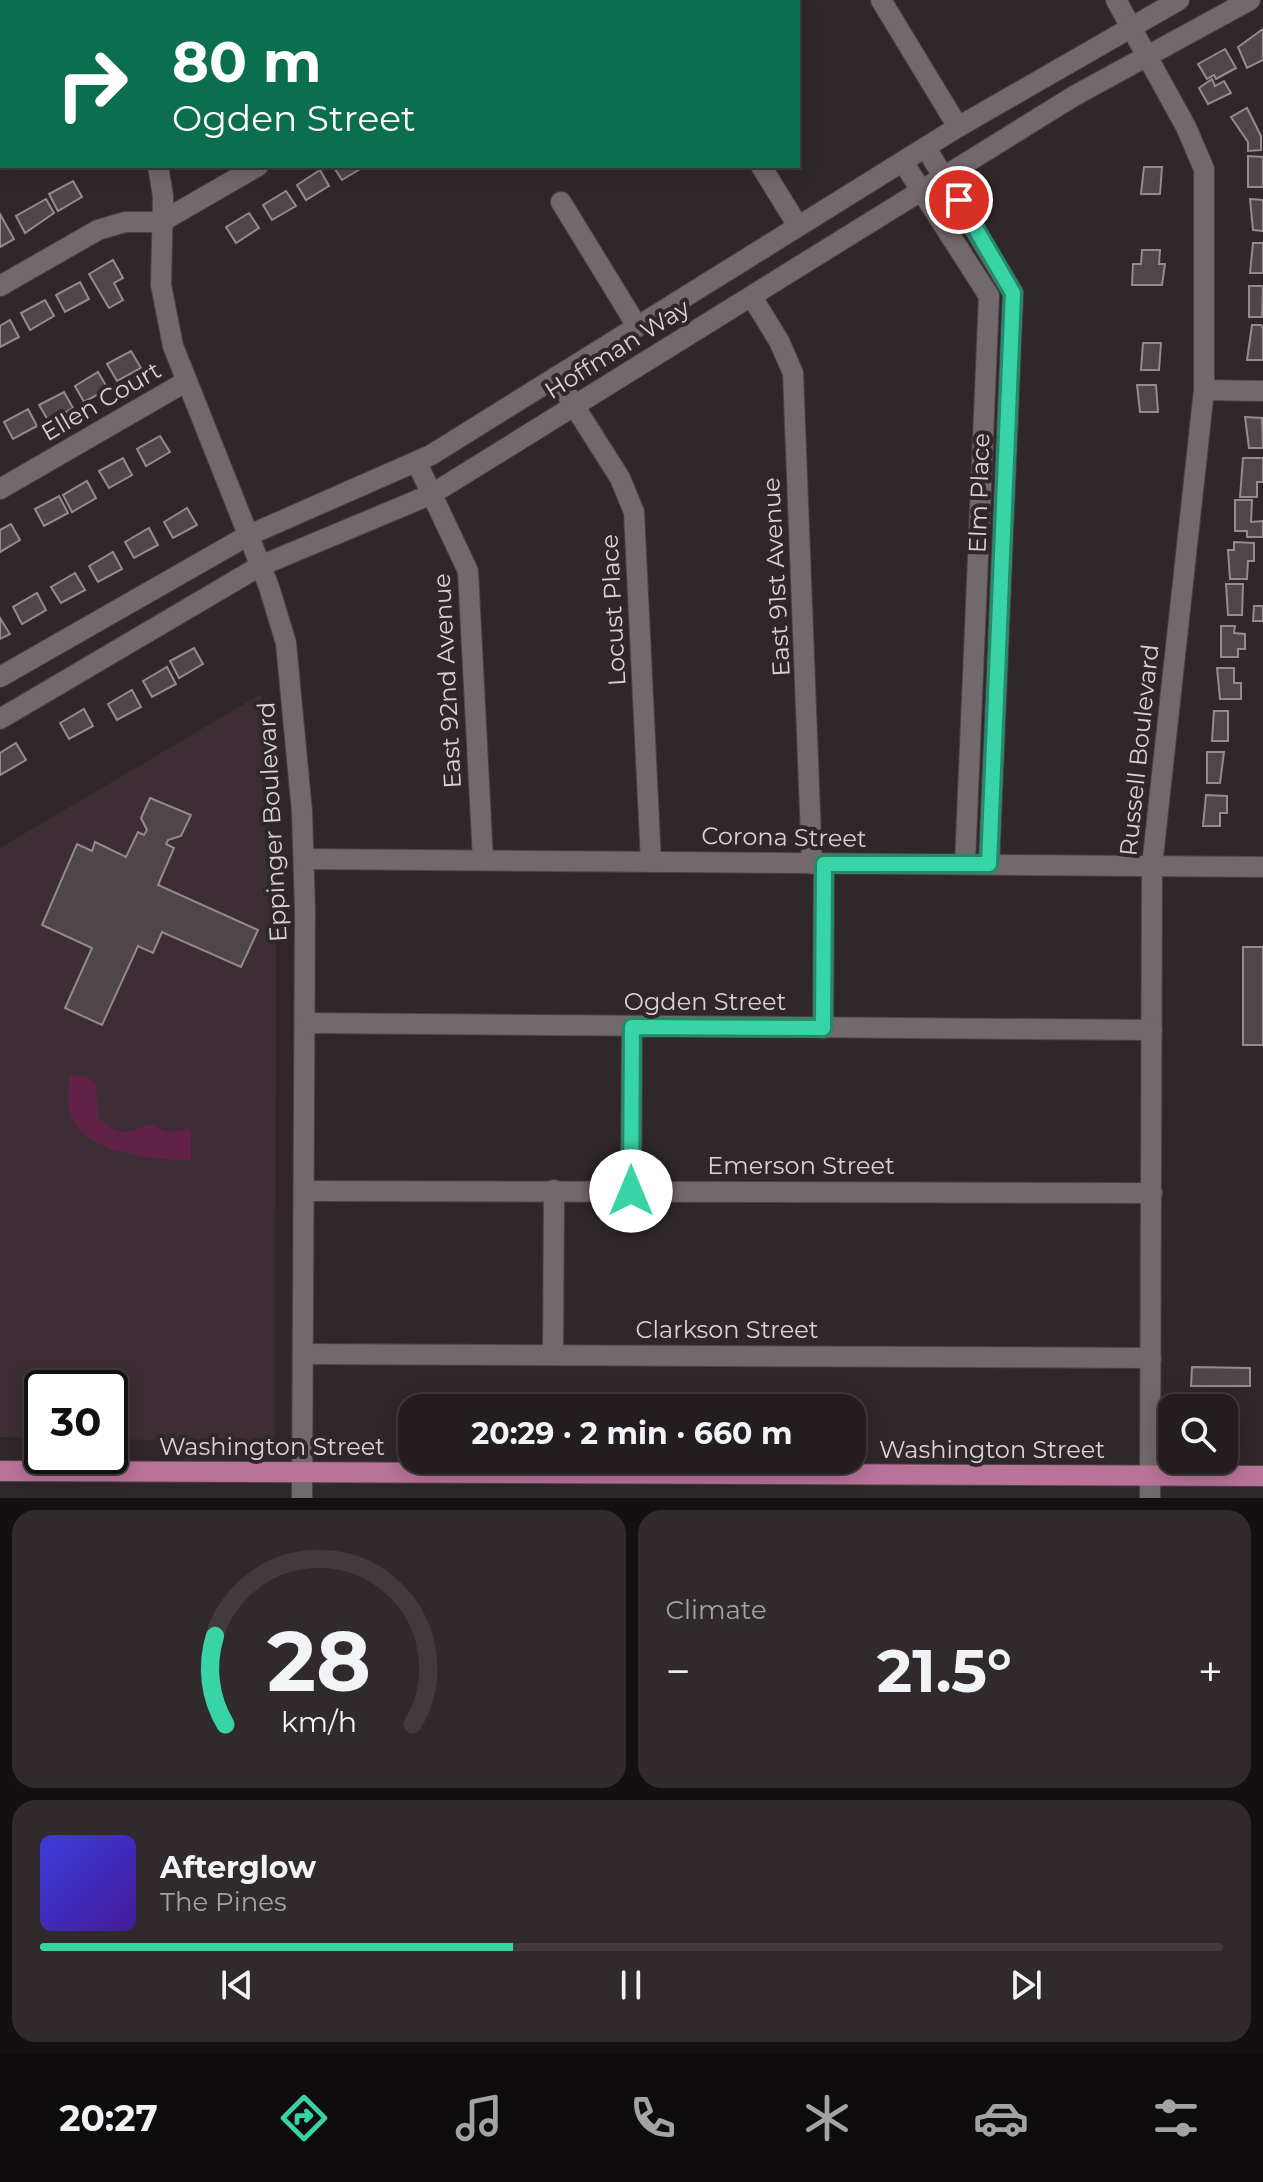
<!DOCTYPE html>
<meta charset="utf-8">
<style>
:root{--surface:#241d20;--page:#302a2d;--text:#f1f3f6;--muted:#a3a2a5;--line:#413b3e;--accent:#38d4a6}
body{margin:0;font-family:Montserrat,sans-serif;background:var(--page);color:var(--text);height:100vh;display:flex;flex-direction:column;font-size:30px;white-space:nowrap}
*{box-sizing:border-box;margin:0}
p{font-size:26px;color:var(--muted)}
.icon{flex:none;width:44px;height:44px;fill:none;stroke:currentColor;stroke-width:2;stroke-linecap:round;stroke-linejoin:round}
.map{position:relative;height:1498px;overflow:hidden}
.drawer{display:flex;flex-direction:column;gap:12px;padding:12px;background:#141012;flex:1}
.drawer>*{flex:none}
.top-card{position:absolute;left:0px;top:0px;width:800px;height:168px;box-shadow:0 4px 20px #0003,0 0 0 2px var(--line);background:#0b6e4f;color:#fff;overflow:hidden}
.controls{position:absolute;left:1158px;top:1394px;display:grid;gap:16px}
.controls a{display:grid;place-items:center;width:80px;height:80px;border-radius:16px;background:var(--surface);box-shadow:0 4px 20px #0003,0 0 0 2px var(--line);font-size:40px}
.speed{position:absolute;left:24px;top:1370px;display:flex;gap:16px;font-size:40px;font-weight:700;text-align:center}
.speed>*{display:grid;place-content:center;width:104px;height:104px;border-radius:50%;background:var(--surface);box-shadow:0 4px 20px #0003,0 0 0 2px var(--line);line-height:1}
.speed .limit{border:4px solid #111;border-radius:12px;background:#fff;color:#111}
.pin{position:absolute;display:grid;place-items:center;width:68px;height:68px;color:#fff;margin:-34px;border:4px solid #fff;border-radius:50%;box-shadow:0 2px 8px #0007}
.me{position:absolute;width:88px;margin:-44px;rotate:0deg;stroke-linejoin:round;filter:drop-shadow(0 0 6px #0008)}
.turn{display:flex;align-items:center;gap:28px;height:168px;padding:0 40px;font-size:36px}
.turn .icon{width:104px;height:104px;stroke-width:2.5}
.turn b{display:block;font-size:56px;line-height:68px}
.big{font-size:60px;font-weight:700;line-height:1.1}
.drawer .widget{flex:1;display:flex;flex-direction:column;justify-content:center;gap:12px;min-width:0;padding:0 28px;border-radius:24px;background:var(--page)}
.drawer .dial{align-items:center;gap:0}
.dial svg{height:208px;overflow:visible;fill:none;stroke:var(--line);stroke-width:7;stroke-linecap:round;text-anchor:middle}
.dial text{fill:var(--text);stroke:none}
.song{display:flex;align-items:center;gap:24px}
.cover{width:96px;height:96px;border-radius:12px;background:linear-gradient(135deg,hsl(240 70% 55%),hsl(260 70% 35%))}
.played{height:8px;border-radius:4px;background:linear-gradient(90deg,var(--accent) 40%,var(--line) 40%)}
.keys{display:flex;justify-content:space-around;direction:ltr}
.heat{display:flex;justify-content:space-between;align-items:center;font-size:44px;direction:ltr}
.drawer .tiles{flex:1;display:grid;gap:12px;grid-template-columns:1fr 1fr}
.widget:last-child{grid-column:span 2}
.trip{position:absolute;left:398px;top:1394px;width:468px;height:80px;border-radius:24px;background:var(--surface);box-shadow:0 4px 20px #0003,0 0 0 2px var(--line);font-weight:700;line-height:80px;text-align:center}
.tabs{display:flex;height:128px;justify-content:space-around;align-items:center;background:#0e0c0d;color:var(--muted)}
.tabs .icon{width:56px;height:56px}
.tabs .active{color:var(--accent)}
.tabs b{font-size:36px;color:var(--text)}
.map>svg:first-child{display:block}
.built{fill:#3d2e35}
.green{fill:#622247}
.building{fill:#4f464a;stroke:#948a8f;stroke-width:2}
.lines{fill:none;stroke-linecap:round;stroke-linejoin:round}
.minor-casing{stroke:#4a4346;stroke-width:22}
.major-casing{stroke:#4a4346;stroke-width:22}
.minor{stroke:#72696d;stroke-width:20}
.major{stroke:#b97399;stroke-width:20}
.route-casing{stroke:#248a6c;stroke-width:20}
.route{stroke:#38d4a6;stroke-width:14}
.labels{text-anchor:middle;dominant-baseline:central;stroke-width:8;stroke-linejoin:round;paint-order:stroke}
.street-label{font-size:24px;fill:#d9d3d6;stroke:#30272b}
</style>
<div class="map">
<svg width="1263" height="1498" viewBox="0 0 1263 1498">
<rect width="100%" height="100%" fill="#30272b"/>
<polygon class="built" points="261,694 276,933 275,1442 110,1439 110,1388 42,1388 42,1438 0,1437 0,848"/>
<path class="green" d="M69,1075L84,1076L96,1083L98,1117C122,1139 125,1133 150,1124L169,1133L191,1128V1160C157,1160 80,1154 70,1112C67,1101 69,1086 69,1075Z"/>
<g class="building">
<polygon points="1263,29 1263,60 1247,68 1238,47"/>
<polygon points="1225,49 1236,68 1216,79 1214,75 1207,79 1198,64"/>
<polygon points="1212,79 1215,86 1224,81 1231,93 1208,104 1199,88"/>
<polygon points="1247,108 1261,136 1261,150 1248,151 1248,142 1231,117"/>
<polygon points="1248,156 1263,157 1263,187 1248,187"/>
<polygon points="333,166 365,166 342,180"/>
<polygon points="1144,167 1162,167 1160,194 1141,194"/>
<polygon points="320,170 329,186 306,200 297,185"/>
<polygon points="73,181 82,197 58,211 49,194"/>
<polygon points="286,191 296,206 272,220 263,205"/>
<polygon points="46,199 54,213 25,233 16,216"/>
<polygon points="1250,199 1263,200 1263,231 1253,230"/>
<polygon points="249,213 259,228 236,243 226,227"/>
<polygon points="0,214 14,239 0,247"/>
<polygon points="1253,243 1263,243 1263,273 1250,273"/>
<polygon points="1142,250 1160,250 1159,264 1165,264 1162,285 1132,285 1133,264 1141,264"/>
<polygon points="113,260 123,278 114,283 123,300 109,308 89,274"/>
<polygon points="80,282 89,299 65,312 56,295"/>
<polygon points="1249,286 1263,286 1262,317 1249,317"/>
<polygon points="45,300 54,316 30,330 21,313"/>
<polygon points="10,320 19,337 0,347 0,326"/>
<polygon points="1252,325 1261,325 1263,329 1263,360 1247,360"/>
<polygon points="1143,343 1161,343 1159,370 1141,370"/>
<polygon points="131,351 141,368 117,381 107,364"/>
<polygon points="98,372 108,389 84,402 75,386"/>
<polygon points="1137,385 1156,385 1158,412 1140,412"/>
<polygon points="64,392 73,408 49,422 39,405"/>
<polygon points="28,409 37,426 13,439 4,422"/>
<polygon points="1245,417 1262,418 1263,448 1249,448"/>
<polygon points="160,436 170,452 146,466 137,449"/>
<polygon points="123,458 132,475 109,488 99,471"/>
<polygon points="1243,458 1263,458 1263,482 1257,482 1257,497 1240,497"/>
<polygon points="87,481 96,498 72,512 63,495"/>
<polygon points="59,496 68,513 44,526 35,509"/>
<polygon points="1235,500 1252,500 1251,522 1263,521 1263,537 1247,537 1247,531 1235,531"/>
<polygon points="187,508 197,525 173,538 164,522"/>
<polygon points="11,524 20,540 0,552 0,530"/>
<polygon points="149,528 158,545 134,558 125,542"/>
<polygon points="1234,542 1254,543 1254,561 1248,561 1247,579 1230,579 1228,550 1234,550"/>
<polygon points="113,552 122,569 98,582 89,566"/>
<polygon points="75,573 85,590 61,603 51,587"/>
<polygon points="1226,584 1243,584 1242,615 1228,615"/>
<polygon points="37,593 46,610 22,624 13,607"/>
<polygon points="1254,606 1263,606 1263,621 1253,621"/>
<polygon points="0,618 10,634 0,639"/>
<polygon points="1221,626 1235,626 1234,633 1245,634 1245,649 1238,649 1238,657 1221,657"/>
<polygon points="194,648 203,664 179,678 170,661"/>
<polygon points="167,667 176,684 152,697 143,681"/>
<polygon points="1217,668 1234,668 1234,683 1241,683 1241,699 1220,699"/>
<polygon points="132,690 141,707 117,720 108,704"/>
<polygon points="84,709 93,726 69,739 60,723"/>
<polygon points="1214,711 1228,711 1228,741 1212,741"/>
<polygon points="16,743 26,760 0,775 0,753"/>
<polygon points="1207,752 1224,752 1220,783 1207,783"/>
<polygon points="1206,795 1227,796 1227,813 1220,813 1220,826 1203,826"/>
<polygon points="150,798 191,815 181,836 168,840 166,844 174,848 158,885 258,930 241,967 162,932 153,953 138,946 102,1025 65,1008 92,948 42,925 77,844 92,851 95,842 126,857 138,832 144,835 147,830 141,818"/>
<rect x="1243" y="947" width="20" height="98"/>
<polygon points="1192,1367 1250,1368 1250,1386 1191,1386"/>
</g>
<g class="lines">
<defs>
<g id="minor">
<polyline points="72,0 73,2"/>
<polyline points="881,0 958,127"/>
<polyline points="1116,0 1186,127 1204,169 1204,390 1152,866 1150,1498"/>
<polyline points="220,2 223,0"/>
<polyline points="522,2 525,0"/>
<polyline points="0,108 2,107"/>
<polyline points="926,148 1013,293 989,864"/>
<polyline points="903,162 989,296 965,864"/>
<polyline points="158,166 163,196 161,285 173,346 269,587 286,643 302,812 305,910 302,1498"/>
<polyline points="761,166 798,226"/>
<polyline points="561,202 637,326"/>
<polyline points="0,286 98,230 125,222 161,222 258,166"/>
<polyline points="752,297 779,341 793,373 812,864"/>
<polyline points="556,377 620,478 634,512 651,862"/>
<polyline points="1204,390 1263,391"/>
<polyline points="417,463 468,571 483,860"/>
<polyline points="0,489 187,381"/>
<polyline points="0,677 247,536 431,455 958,127 1179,0"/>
<polyline points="0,719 260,566 432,494 1074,96 1250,0"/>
<polyline points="304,859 1263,867"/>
<polyline points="306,1023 1152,1030"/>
<polyline points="823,1028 824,864"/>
<polyline points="306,1191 1152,1193"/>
<polyline points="631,1191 632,1027"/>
<polyline points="303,1354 1151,1358"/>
<polyline points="553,1354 554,1190"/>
</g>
<polyline id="major" points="0,1471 1263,1476"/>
</defs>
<use href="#minor" class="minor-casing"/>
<use href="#major" class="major-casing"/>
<use href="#minor" class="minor"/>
<use href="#major" class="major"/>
</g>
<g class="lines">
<defs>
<polyline id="route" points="631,1191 632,1027 823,1028 824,864 989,864 1013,293 959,200"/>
</defs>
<use href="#route" class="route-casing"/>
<use href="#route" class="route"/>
</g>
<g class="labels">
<g class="street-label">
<text transform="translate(617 349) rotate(-32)">Hoffman Way</text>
<text transform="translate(101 401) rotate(-30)">Ellen Court</text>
<text transform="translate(979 493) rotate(-88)">Elm Place</text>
<text transform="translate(776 577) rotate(-93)">East 91st Avenue</text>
<text transform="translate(613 610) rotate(-93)">Locust Place</text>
<text transform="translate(447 681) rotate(-93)">East 92nd Avenue</text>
<text transform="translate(1139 750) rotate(-84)">Russell Boulevard</text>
<text transform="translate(272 822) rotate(-93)">Eppinger Boulevard</text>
<text transform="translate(784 837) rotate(1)">Corona Street</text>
<text x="705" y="1001">Ogden Street</text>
<text x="801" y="1165">Emerson Street</text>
<text x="727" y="1329">Clarkson Street</text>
<text x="272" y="1446">Washington Street</text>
<text x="992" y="1449">Washington Street</text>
</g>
</g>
</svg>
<div class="controls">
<a><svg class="icon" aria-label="search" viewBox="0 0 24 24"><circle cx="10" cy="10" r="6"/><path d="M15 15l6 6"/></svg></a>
</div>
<div class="speed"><div class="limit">30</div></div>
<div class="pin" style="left:959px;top:200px;background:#d93025"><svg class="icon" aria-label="arrive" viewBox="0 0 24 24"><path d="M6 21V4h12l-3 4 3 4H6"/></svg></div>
<svg class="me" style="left:631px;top:1191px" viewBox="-20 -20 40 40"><circle r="19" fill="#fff"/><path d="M0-13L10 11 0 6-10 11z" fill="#38d4a6"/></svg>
<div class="trip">20:29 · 2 min · 660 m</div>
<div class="top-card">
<div class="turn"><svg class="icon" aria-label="right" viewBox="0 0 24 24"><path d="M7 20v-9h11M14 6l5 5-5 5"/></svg><div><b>80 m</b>Ogden Street</div></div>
</div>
</div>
<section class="drawer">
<div class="tiles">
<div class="widget dial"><svg viewBox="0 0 100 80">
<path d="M14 69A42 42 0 1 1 86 69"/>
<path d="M14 69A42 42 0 0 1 10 35" stroke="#38d4a6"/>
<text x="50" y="56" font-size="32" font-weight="700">28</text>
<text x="50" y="72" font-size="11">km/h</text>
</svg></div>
<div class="widget"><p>Climate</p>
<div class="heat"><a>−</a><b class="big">21.5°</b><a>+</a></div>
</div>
<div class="widget">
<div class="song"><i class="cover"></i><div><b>Afterglow</b><p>The Pines</p></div></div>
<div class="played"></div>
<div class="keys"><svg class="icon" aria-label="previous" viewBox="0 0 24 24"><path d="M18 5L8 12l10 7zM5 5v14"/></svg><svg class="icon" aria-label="pause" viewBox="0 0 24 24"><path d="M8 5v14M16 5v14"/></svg><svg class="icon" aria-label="next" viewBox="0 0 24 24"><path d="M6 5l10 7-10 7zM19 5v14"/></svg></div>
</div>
</div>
</section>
<nav class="tabs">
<b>20:27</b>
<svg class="icon active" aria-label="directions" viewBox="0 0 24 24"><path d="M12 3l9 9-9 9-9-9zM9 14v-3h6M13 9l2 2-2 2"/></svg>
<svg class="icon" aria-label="music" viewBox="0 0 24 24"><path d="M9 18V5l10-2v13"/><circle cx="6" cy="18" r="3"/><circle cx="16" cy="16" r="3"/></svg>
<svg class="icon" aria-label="phone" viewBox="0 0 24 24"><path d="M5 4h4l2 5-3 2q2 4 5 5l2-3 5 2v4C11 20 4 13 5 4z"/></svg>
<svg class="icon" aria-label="climate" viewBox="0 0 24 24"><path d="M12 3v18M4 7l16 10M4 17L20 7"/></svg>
<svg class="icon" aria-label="car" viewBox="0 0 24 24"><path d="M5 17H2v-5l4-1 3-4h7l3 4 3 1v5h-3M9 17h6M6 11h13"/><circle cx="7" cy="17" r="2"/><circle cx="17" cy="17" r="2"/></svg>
<svg class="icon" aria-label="filters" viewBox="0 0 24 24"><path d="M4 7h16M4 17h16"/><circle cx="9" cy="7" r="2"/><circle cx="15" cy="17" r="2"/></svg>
</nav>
